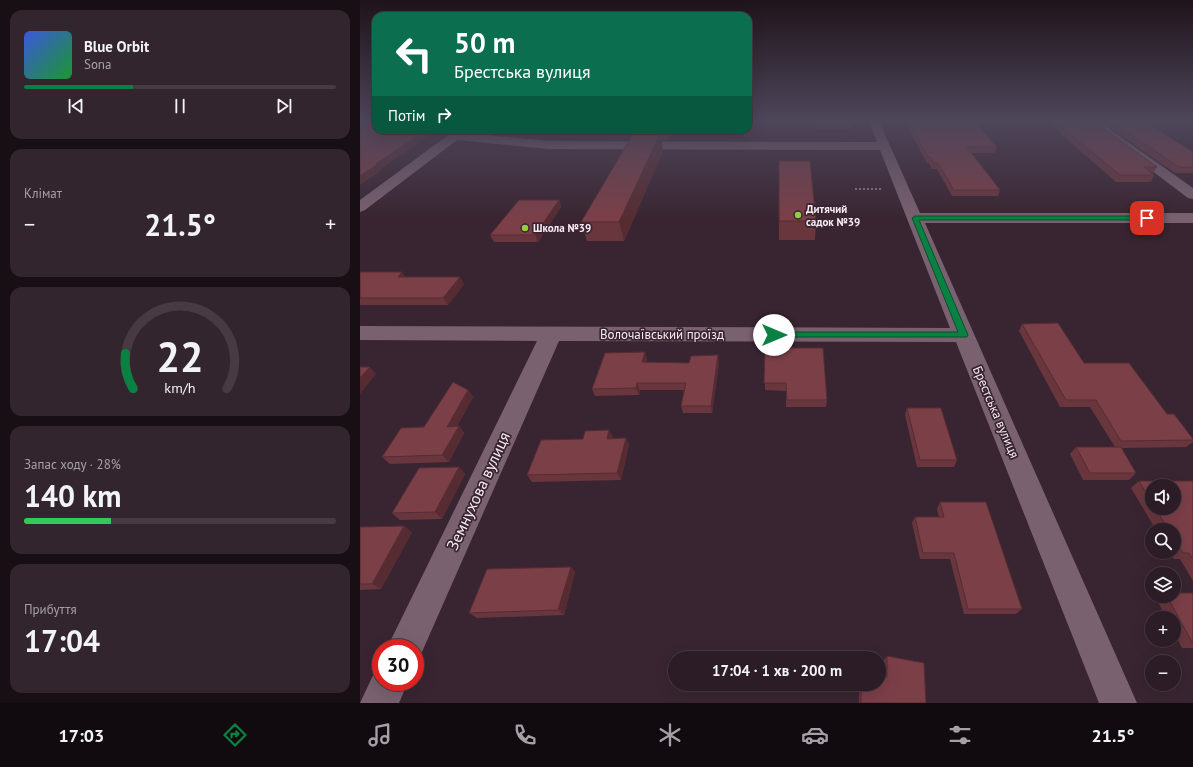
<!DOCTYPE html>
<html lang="uk">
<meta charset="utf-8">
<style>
:root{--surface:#2b1c25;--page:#33252d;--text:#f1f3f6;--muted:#a6a1a7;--line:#473a42;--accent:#0b8043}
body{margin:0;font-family:"PT Sans",sans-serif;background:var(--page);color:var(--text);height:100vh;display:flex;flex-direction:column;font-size:15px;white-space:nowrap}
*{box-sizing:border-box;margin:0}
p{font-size:13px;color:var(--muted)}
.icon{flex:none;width:22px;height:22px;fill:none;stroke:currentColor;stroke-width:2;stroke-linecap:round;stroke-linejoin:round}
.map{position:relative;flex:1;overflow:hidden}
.side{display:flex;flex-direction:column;gap:10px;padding:10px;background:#180f14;width:360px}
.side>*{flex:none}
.top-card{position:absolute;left:12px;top:12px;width:380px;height:122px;border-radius:12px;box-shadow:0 4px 16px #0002,0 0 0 1px var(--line);background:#0b6e4f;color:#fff;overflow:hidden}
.controls{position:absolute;left:785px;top:479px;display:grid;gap:8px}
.controls a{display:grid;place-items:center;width:36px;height:36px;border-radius:50%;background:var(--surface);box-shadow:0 4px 16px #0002,0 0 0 1px var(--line);font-size:20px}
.speed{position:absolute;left:12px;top:639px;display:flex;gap:8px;font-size:20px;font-weight:700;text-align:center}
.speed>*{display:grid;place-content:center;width:52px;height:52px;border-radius:50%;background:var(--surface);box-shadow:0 4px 16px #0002,0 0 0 1px var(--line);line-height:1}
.speed .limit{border:6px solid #d22;background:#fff;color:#111}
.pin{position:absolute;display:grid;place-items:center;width:34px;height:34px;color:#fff;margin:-17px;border-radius:8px;box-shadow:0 2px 6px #0006}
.me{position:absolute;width:44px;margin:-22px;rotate:90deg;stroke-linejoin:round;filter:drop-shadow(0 0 3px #0008)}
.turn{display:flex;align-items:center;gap:14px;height:84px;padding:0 16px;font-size:18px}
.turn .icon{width:52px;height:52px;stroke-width:2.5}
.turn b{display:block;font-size:28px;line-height:34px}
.then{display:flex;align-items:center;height:38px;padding:0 16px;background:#0003;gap:8px;font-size:15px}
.big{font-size:30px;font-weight:700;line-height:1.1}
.side .card{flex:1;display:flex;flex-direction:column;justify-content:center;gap:6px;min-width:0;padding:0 14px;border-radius:12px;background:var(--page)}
.side .dial{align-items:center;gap:0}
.dial svg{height:104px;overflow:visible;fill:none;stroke:var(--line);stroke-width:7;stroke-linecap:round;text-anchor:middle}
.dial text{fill:var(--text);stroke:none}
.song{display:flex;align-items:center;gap:12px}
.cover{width:48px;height:48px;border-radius:6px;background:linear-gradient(135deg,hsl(230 70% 55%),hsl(130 70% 35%))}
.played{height:4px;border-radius:2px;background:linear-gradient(90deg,var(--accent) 35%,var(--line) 35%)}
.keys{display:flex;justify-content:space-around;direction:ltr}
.heat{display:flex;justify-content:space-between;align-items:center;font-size:22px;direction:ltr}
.charge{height:6px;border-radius:3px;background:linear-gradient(90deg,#34c759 28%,var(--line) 0)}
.trip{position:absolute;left:308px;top:651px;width:218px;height:40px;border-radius:20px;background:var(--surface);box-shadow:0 4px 16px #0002,0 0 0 1px var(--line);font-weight:700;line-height:40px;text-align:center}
.tabs{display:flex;height:64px;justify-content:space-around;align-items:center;background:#110b0f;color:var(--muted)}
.tabs .icon{width:28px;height:28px}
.tabs .selected{color:var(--accent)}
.tabs b{font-size:18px;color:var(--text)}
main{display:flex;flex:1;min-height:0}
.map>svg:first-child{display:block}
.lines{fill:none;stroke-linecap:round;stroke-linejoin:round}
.path{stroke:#887781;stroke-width:2;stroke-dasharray:2 2;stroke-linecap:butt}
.street{fill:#79616f;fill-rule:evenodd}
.wall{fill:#6a363e;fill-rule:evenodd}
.shaded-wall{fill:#562c32}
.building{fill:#7b3f48;stroke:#562c32}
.route{fill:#0b8043;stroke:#07532c}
.poi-dot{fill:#91cd40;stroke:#392531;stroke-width:1.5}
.labels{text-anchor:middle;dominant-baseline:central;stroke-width:3.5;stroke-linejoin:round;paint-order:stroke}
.far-poi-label{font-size:11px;font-weight:bold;fill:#f7eaf1;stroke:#392531;text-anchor:start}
.street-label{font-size:13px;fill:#f7eaf1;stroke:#392531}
.near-street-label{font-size:16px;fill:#f7eaf1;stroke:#392531}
</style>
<main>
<section class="side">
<div class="card">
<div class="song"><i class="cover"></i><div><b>Blue Orbit</b><p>Sona</p></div></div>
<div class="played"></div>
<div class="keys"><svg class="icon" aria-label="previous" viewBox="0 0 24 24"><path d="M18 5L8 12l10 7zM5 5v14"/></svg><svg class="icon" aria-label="pause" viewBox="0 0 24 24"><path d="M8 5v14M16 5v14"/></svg><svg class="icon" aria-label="next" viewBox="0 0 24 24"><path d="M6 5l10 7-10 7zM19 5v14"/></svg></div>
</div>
<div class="card"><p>Клімат</p>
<div class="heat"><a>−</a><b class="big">21.5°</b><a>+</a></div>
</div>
<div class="card dial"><svg viewBox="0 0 100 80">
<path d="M14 69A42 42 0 1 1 86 69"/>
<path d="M14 69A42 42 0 0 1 8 42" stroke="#0b8043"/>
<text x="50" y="56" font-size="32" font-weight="700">22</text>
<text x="50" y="72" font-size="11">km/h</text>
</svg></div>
<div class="card"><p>Запас ходу · 28%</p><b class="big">140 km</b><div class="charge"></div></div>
<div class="card"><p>Прибуття</p><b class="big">17:04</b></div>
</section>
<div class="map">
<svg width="833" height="703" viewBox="0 0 833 703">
<rect width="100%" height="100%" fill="#392531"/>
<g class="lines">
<polyline class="path" points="495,189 522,189"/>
<g class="street">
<polygon points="509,121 519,121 560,213 833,213 833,223 565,223 777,703 739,703 596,342 199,341 58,661 55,662 55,648 27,648 177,341 0,340 0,326 590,328 520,150 189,149 97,140 5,210 0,212 0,200 95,130 108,130 105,133 189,141 517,142"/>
<polygon points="726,121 738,121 833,188 833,199 828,198"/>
<polygon points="21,666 21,682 48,682 39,703 0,703 16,669"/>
</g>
</g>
<g class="wall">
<polygon points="452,121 491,121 492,124 491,129 454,129"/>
<polygon points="544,121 614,121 637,147 635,153 611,153 640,190 638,196 592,196 577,169 572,169 569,163 567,163"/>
<polygon points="686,121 733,121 797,167 793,173 792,173 794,175 791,182 756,182"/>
<polygon points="740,121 783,121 833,152 833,173 815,173"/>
<polygon points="283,130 346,130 345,134 311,134 308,140 301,140 303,151 264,241 227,241 221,222"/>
<polygon points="419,161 456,221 455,240 419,240"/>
<polygon points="199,200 201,207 178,242 134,242 130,235"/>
<polygon points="0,272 45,277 104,284 88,305 0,305"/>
<polygon points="662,324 724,363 807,414 833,439 833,442 826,447 761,448 776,473 769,480 723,480 710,454 716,447 755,447 730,407 700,407 659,331"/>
<polygon points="405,348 467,400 466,407 426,407 426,391 405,390"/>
<polygon points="285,352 287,359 286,363 359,363 352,413 323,413 321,406 324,390 280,390 279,395 235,396 232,389"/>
<polygon points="108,390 113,397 97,426 99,426 104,433 89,462 30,464 22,457 64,427"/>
<polygon points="547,408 597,460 594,467 557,467 545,415"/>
<polygon points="253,437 252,438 266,438 269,445 261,480 172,482 167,475 223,439"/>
<polygon points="99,467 105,474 82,519 40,520 32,513"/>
<path d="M779,481H833V581L820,559H814L810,552H814V530H796L771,488ZM792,486L814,508H792Z"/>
<polygon points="580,502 662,609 656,614 604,614 590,559 560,559 552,523 555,517 579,517 577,509"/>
<polygon points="0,527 52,532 21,589 0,590"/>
<polygon points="211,567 215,572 204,615 117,618 109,613"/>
<polygon points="833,593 833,648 822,648 814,633 814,618 806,618 796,598 800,596 814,596"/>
<polygon points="527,656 566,703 499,703 499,684 519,684 524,676 524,660"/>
</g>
<g class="shaded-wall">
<polygon points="66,130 77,130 21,169 22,170 0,185 0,176 16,164"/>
<polygon points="309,130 310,130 311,134 308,140 307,134"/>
<polygon points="300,134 303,151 264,241 259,222"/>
<polygon points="199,200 201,207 178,242 175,235"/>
<polygon points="42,272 47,279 38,277"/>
<polygon points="100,277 104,284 88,305 83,298"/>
<polygon points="285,352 287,359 285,370 282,362"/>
<polygon points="358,355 359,363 352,413 351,406"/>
<polygon points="10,367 16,374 0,394 0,378"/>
<polygon points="277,383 280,390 279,395 276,388"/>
<polygon points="108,390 113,397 93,434 87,427"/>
<polygon points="99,426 104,433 89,462 82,455"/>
<polygon points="249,430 253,437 250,446 247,439"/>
<polygon points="266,438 269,445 261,480 257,473"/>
<polygon points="99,467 105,474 82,519 75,512"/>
<polygon points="44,526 52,532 21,589 12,584"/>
<polygon points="211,567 215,572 204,615 198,610"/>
</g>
<g class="building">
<polygon points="0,121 16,121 16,130 66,130 16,164 18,164 0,176"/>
<polygon points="454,121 491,121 492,124 454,124"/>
<polygon points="548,121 614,121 637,147 607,147 640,190 594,190 578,163 574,163 570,157 568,157"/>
<polygon points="694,121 733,121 797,167 784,167 794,175 760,175"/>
<polygon points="751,121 783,121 833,152 833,167 819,167"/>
<polygon points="283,130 309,130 307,134 281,134"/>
<polygon points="273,134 300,134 259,222 221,222"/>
<polygon points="419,161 450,161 456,221 419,221"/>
<polygon points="159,200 199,200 175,235 130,235"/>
<polygon points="0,272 42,272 38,277 100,277 83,298 0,298"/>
<polygon points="698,323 724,363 769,363 807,414 814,414 833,439 833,440 761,441 736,400 706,400 662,324"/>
<polygon points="405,348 463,348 467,400 427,400 426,383 404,383"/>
<polygon points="285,352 282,362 329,363 331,356 358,355 351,406 321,406 326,383 277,383 276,388 232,389 245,353"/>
<polygon points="0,367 10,367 0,378"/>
<polygon points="93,382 108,390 87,427 99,426 82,455 22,457 41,428 64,427"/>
<polygon points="547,408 581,408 597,460 560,460"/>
<polygon points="249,430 247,439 266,438 257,473 167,475 181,440 223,439 225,431"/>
<polygon points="716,447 761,447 776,473 730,473"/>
<polygon points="99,467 75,512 32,513 59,468"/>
<polygon points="779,481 833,481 833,559 829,553 823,553 814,538 814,530 809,530 795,508 814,508 814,486 792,486 792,503"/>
<polygon points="580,502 626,502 662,609 608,609 594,553 563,553 555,517 584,517"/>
<polygon points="44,526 12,584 0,584 0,527"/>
<polygon points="211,567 198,610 109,613 127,569"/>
<polygon points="814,593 833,593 833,644 807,596 814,596"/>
<polygon points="527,656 564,663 566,703 501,703 501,684 519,684 519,675 527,677"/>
</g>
<linearGradient id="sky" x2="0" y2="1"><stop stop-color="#1f141b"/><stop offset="0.55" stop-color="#4e465a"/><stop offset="1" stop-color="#4e465a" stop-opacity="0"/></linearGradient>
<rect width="833" height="219" fill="url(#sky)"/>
<polygon class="route" points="555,216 787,216 790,218 787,220 559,220 608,335 607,337 410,337 409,335 410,332 598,332 552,218"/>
<g class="poi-dot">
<circle cx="438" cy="215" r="4"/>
<circle cx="165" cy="228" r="4"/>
</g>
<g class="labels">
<g class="far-poi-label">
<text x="446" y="209">Дитячий<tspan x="446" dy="13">садок №39</tspan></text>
<text x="173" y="228">Школа №39</text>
</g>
<g class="street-label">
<text x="302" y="334">Волочаївський проїзд</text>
<text transform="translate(636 412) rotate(67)">Брестська вулиця</text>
</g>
<g class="near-street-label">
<text transform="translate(118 491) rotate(-65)">Земнухова вулиця</text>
</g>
</g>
</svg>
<div class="controls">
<a><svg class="icon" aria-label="sound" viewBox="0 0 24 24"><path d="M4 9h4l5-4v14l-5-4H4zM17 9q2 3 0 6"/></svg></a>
<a><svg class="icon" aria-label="search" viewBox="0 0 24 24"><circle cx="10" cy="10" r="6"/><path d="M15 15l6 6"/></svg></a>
<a><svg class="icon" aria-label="layers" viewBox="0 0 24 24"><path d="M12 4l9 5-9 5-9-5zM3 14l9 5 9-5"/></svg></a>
<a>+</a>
<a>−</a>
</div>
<div class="speed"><div class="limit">30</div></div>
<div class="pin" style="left:787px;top:218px;background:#d93025"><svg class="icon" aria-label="arrive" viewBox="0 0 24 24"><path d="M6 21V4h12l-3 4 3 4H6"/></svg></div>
<svg class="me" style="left:414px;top:335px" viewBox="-20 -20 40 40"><circle r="19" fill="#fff"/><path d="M0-13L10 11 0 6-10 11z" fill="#0b8043"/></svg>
<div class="trip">17:04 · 1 хв · 200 m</div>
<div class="top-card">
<div class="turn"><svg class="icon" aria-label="left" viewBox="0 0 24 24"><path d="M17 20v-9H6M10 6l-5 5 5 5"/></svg><div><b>50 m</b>Брестська вулиця</div></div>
<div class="then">Потім<svg class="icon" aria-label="right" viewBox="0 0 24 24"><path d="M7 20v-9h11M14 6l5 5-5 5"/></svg></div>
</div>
</div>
</main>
<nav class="tabs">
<b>17:03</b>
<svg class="icon selected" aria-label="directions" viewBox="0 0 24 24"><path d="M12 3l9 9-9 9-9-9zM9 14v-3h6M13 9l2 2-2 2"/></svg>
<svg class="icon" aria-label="music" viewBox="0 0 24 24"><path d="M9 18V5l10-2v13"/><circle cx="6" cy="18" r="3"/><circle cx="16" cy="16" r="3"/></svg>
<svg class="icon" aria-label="phone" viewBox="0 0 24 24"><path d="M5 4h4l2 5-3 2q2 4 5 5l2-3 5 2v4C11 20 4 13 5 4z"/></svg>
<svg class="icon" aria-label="climate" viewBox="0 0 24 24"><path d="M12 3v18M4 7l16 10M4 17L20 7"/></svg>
<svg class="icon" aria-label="car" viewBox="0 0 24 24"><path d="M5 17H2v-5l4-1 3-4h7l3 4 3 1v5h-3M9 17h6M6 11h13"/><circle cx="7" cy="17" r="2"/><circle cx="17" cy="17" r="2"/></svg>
<svg class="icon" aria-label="filters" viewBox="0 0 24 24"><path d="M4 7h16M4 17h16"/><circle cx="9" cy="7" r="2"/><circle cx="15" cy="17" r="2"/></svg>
<b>21.5°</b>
</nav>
